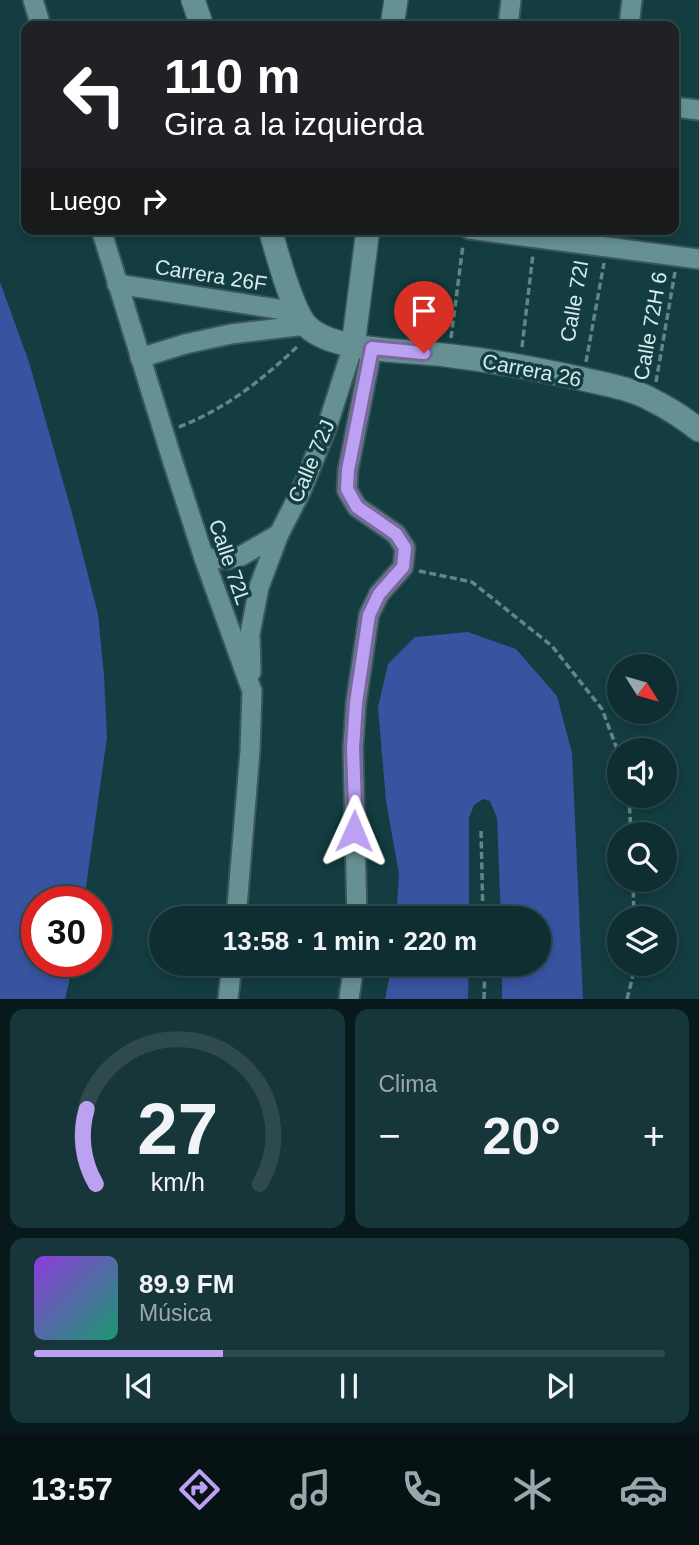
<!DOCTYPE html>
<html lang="es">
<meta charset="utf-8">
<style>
:root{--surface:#0e2e31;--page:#173639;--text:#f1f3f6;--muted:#9ba8ab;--line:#2e4a4d;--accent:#bca0f2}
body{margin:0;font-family:Arial,sans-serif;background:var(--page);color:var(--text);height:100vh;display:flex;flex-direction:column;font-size:26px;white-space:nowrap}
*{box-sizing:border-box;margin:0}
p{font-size:23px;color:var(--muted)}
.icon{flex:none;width:38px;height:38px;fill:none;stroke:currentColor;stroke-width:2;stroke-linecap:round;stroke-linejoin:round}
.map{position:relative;height:999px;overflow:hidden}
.panel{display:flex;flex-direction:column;gap:10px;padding:10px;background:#08191b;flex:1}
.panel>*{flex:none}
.banner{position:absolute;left:21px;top:21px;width:658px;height:214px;border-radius:14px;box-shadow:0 4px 10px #0003,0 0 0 2px var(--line);background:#202124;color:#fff;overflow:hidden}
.needle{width:46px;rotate:127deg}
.controls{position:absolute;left:607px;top:654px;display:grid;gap:14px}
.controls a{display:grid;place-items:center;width:70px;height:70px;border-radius:50%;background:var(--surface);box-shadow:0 4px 10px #0003,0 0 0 2px var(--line);font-size:35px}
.speed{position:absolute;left:21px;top:886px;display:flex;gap:14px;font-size:35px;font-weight:700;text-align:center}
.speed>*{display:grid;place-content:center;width:91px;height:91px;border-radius:50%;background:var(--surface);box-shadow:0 4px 10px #0003,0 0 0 2px var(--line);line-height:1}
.speed .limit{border:10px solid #d22;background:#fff;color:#111}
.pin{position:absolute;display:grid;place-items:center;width:60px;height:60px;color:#fff;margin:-72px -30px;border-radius:50% 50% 50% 0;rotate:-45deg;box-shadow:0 0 7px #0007}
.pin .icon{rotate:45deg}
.me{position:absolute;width:77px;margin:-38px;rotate:1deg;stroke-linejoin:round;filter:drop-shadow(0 0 5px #0008)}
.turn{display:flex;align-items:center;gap:24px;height:147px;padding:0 28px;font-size:32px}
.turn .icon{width:91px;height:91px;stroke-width:2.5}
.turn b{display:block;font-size:49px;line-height:60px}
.then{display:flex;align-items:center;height:66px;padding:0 28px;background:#0003;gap:14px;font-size:26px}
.big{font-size:52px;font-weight:700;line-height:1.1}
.panel .card{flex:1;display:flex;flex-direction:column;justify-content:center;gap:10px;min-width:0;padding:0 24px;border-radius:14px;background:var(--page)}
.panel .dial{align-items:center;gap:0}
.dial svg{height:182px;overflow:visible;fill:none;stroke:var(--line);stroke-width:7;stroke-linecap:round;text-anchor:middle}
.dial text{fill:var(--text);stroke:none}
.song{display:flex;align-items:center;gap:21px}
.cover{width:84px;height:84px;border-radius:10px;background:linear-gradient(135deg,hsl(270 70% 55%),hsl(160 70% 35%))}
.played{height:7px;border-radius:4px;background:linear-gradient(90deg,var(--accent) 30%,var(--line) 30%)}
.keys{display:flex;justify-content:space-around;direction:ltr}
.heat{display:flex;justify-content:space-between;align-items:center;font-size:38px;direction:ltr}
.panel .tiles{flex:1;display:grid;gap:10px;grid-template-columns:1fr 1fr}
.card:last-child{grid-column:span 2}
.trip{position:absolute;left:149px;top:906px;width:402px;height:70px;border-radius:35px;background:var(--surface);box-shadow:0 4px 10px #0003,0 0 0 2px var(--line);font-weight:700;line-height:70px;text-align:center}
.tab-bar{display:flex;height:112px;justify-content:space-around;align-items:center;background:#061214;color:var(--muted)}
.tab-bar .icon{width:49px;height:49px}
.tab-bar .current{color:var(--accent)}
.tab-bar b{font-size:32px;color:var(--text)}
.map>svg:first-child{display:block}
.water{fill:#3853a0}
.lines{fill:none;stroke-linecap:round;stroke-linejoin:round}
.minor-casing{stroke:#3a5759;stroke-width:23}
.tertiary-casing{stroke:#3a5759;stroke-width:26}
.path{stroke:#638588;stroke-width:3.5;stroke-dasharray:7 3.5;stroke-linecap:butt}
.minor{stroke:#669194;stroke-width:19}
.tertiary{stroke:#669194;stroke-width:23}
.route-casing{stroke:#7a689d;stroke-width:18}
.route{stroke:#bca0f2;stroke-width:12}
.labels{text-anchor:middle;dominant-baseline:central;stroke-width:7;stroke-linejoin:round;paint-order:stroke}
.street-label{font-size:21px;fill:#d5ebed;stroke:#133d41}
</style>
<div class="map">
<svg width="699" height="999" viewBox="0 0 699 999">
<rect width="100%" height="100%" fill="#133d41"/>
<g class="water">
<polygon points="0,282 29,362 72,513 98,614 104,676 107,737 84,901 37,901 37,961 74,961 65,999 0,999"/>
<polygon points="468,632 516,649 557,696 572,753 583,999 502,999 502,964 539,964 539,919 501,919 497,818 490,801 483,799 474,805 469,818 469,919 396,919 399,874 386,801 378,707 388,664 415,637"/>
<polygon points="392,964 469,964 468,999 385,999"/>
</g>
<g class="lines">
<defs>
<g id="minor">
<polyline points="33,0 41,26"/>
<polyline points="508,26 511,0"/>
<polyline points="629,26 632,0"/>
<polyline points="674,107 699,110"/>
<polyline points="101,229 171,456 204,558 252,691 250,751 236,919"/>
<polyline points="469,229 699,259"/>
<polyline points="117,284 297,312"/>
<polyline points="140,358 185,344 231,334 306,325"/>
<polyline points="204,558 229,559 241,556 279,534"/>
<polyline points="251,672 250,634 259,587 279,534 301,491 327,427 353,346"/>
<polyline points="357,919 353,748 356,703 369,615 379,594 403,567 405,548 396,534 357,507 347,490 348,470 372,348"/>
<polyline points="228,999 232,964"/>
<polyline points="349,999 354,964"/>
</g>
<g id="tertiary">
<polyline points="193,0 202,26"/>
<polyline points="392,26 396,0"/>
<path d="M270,229C277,253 292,312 308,327C335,353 415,350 452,356C495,361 536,369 578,378C604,384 631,388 654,401C670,409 685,419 699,430"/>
<polyline points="353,346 368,229"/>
</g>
</defs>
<use href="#minor" class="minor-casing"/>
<use href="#tertiary" class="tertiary-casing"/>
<g class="path">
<polyline points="219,21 259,26"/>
<polyline points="451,338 463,245"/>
<polyline points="522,347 533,254"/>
<polyline points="586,362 604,263"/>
<polyline points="656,382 675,272"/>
<path d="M179,427C227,408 262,380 299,345"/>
<polyline points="419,571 472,582 552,646 602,709 620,757"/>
<polyline points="629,796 631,835"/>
<polyline points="481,831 483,919"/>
<polyline points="633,880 634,919"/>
<polyline points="484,999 485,964"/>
<polyline points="627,999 636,964"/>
</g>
<use href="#minor" class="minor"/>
<use href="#tertiary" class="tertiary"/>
</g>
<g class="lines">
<defs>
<polyline id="route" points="354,831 355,806 353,748 356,703 369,615 379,594 403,567 405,548 396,534 357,507 347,489 348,470 372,348 424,353"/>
</defs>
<use href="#route" class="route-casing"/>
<use href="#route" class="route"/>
</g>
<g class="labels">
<g class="street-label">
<text transform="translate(211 275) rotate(9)">Carrera 26F</text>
<text transform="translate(574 301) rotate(-80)">Calle 72I</text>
<text transform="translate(650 326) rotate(-80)">Calle 72H 6</text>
<text transform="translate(532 370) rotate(11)">Carrera 26</text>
<text transform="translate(311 461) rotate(-67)">Calle 72J</text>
<text transform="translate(230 562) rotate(71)">Calle 72L</text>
</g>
</g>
</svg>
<div class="controls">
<a><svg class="needle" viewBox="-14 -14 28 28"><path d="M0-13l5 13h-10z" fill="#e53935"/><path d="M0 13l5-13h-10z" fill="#9ba8ab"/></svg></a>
<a><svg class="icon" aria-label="sound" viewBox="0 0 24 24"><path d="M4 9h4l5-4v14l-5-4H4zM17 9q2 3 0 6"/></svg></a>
<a><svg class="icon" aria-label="search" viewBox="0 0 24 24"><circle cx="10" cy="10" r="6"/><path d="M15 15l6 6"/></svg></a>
<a><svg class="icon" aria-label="layers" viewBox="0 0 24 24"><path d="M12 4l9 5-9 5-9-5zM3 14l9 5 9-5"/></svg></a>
</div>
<div class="speed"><div class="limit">30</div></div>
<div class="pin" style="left:424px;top:353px;background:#d93025"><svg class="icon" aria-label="arrive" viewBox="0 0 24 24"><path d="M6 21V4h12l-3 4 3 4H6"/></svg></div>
<svg class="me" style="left:354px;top:831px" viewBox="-20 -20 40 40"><path d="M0-17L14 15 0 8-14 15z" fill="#bca0f2" stroke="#fff" stroke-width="4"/></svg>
<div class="trip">13:58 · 1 min · 220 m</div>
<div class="banner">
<div class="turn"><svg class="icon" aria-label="left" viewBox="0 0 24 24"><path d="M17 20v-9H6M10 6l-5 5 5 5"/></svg><div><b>110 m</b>Gira a la izquierda</div></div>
<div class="then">Luego<svg class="icon" aria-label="right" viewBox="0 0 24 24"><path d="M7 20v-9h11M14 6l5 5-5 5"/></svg></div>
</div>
</div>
<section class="panel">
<div class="tiles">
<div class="card dial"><svg viewBox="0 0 100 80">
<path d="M14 69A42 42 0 1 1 86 69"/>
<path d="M14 69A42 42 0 0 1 10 36" stroke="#bca0f2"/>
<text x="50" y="56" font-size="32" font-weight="700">27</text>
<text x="50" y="72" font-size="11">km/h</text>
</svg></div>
<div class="card"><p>Clima</p>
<div class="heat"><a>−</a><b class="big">20°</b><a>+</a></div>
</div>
<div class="card">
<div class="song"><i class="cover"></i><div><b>89.9 FM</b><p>Música</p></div></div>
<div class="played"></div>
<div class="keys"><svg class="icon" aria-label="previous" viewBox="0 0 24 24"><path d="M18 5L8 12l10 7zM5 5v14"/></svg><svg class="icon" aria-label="pause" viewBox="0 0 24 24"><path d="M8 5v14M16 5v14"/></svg><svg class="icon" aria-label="next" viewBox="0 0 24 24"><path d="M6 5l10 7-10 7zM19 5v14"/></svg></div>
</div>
</div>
</section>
<nav class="tab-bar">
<b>13:57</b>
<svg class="icon current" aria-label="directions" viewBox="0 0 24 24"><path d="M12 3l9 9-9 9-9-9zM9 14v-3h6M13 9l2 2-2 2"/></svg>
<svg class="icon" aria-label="music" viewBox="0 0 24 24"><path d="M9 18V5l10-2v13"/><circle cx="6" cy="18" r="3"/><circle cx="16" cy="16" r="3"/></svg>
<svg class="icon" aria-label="phone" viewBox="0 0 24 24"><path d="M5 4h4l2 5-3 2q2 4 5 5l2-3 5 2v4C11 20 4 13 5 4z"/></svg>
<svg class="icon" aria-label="climate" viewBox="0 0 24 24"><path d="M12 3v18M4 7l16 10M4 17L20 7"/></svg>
<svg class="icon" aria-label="car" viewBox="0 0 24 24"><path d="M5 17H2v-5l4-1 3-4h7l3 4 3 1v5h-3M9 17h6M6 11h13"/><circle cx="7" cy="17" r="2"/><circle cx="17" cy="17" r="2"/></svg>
</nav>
